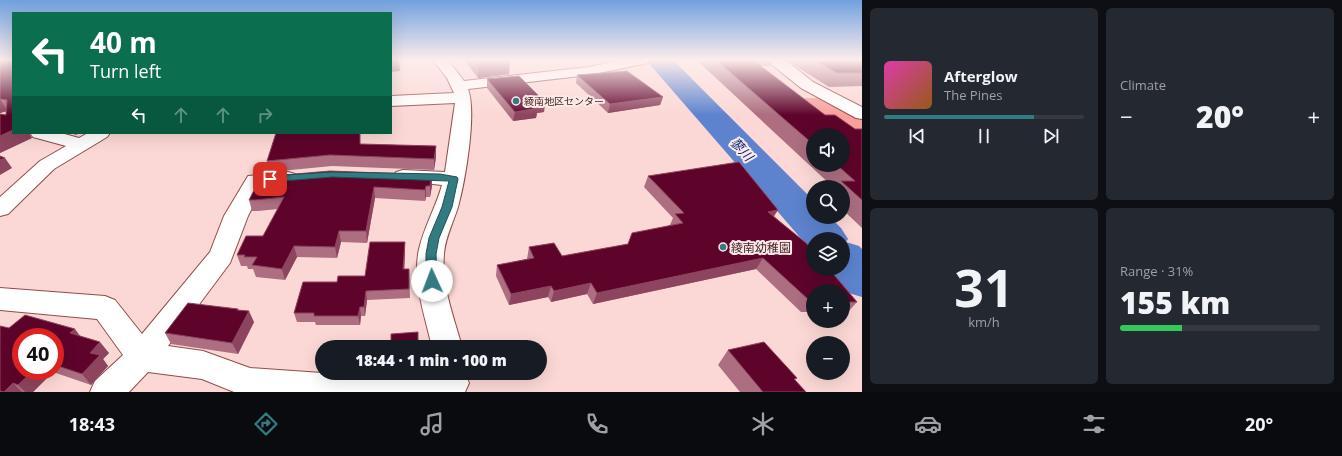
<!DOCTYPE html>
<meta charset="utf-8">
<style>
:root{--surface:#171b24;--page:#242831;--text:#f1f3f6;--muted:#9ea1a6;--line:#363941;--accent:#327b81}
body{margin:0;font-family:"Open Sans","Noto Sans JP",sans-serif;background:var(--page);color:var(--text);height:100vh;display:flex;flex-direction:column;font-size:15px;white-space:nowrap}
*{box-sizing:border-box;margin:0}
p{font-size:13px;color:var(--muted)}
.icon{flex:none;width:22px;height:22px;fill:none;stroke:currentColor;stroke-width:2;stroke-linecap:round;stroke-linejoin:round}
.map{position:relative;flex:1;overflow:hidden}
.details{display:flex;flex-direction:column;gap:8px;padding:8px;background:#0d0f14;width:480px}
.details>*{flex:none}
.guide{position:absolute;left:12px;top:12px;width:380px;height:122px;border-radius:0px;box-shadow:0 4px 16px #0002;background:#0b6e4f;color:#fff;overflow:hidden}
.fabs{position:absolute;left:806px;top:128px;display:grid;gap:8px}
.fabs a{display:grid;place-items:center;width:44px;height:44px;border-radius:50%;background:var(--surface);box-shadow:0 4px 16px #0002;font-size:20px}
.speed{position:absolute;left:12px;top:328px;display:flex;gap:8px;font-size:20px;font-weight:700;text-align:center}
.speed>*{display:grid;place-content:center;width:52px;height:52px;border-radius:50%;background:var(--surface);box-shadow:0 4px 16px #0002;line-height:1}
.speed .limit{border:6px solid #d22;background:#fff;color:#111}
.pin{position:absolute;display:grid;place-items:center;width:34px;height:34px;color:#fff;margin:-17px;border-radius:8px;box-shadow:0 2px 6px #0006}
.me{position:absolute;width:44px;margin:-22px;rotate:358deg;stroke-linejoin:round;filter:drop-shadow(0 0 3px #0008)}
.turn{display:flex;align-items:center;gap:14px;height:84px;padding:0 12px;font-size:18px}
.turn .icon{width:52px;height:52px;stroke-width:2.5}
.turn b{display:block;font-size:28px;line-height:34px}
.lanes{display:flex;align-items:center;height:38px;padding:0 12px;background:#0003;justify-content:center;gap:20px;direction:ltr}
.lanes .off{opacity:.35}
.big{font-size:30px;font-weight:800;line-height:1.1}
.details .tile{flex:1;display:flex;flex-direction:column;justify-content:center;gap:6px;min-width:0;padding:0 14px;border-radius:6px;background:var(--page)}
.details .dial{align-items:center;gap:0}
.dial b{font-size:52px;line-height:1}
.song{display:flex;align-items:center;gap:12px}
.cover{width:48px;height:48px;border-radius:6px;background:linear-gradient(135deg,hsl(320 70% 55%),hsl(30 70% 35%))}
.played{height:4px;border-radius:2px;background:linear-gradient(90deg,var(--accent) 75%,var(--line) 75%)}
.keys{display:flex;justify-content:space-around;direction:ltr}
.heat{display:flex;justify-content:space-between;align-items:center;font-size:22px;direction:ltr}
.charge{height:6px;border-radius:3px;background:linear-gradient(90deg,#34c759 31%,var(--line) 0)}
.details .tiles{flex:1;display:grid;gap:8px;grid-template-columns:repeat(2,1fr)}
.trip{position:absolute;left:315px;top:340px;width:232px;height:40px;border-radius:20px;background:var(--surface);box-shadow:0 4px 16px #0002;font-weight:800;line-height:40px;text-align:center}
.tab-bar{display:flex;height:64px;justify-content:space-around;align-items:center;background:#090b0e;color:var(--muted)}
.tab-bar .icon{width:28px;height:28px}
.tab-bar .selected{color:var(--accent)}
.tab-bar b{font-size:18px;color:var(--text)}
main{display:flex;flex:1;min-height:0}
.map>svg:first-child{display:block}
.green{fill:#f9a09b}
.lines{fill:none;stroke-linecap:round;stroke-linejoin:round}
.river{fill:#5d83ce;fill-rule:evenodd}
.minor-casing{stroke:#924a48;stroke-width:2}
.minor{fill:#fff;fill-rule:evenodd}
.wall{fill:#ac6e80;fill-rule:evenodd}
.shaded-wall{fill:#8d445e}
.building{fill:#5e042b;stroke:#8d445e}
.route{fill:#327b81;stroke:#205054}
.poi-dot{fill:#327b81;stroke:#fceae9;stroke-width:1.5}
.labels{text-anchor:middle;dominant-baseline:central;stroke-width:4;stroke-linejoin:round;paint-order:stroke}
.far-poi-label{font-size:10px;fill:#462625;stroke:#fceae9;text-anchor:start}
.poi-label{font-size:12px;fill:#462625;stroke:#fceae9;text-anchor:start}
.water-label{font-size:13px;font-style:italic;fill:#012279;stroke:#fceae9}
</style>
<main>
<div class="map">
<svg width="862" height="392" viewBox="0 0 862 392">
<rect width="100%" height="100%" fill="#fbd8d5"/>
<polygon class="green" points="787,98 824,98 862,118 862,141 843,135"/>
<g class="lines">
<polygon class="river" points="646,60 673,60 813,200 813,217 830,217 841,228 848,239 846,242 859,246 862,249 862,297 845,292 827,269 843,269 843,239 813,239 813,250 811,250"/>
<defs>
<g id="minor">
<path d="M433,60H448L464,81L589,67L622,60H650L648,63L589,75L468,89C477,113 465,182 458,207C453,223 445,238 444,254C441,286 454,317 462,347H432C425,316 412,281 419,249C424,227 436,207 442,185L396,180L393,176L396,172L403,170L445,172L455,103L391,106V96L454,93L447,78Z"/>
<polygon points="766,60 784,60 788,62 813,82 862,107 862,119 856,118 801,88"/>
<polygon points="30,133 61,133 79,138 88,133 110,133 107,137 54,169 8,214 0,216 0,197 40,161 66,146 33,137"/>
<polygon points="288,172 295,174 298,178 295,182 263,186 248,216 230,263 168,346 203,351 250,368 322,373 465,373 469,383 465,392 234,392 202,379 148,372 129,392 90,392 95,381 123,355 97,319 0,310 0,288 105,296 115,300 142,334 210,252 224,216 248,176"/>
</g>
</defs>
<use href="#minor" class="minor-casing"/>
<use href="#minor" class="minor"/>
</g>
<g class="wall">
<polygon points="0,60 13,133 32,138 0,153 0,114 6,115 6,111 0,113"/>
<polygon points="464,60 510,60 509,74 478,78"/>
<path d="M695,60H773L771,66H761L825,115L855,129H862V228L843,210V187H833L702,65ZM813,135L843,165H813Z"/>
<polygon points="786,60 862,60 862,86 829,87"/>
<polygon points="577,75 663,97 660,105 608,113 576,83"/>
<polygon points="487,79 545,102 544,112 537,113 536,118 513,121 487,88"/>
<polygon points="361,145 436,146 436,157 434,170 332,166 270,172 267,161"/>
<polygon points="432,175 432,186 430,197 426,197 425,201 375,198 367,243 341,242 337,258 297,257 285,280 256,277 253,269 248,269 247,266 241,266 237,255 263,236 278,209 258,211 252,211 249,200"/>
<polygon points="648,176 774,216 857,302 847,313 843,313 843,291 813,291 813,312 801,312 756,269 593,304 587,294 551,302 548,297 509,305 496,276 497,265 527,259 529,247 562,256 628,244 670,225 673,218 644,187"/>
<polygon points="405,252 404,269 409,269 410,298 367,300 365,316 361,316 360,325 316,325 315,322 297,322 294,313 337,282 365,276"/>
<polygon points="238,309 239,310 254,322 238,354 171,344 165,333"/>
<path d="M0,326L9,328L80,336L109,353L103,359L108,366L91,385L53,372L33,392H0ZM55,337V371H21Z"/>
<polygon points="728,350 797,378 795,380 806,392 740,392 718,365"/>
</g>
<g class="shaded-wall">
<polygon points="0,60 13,60 0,65"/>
<polygon points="488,60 510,60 509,74 478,78 479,61"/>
<polygon points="399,62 400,71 391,72 391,63"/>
<polygon points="663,97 660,105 608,113 610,104"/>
<polygon points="0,99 8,111 0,113"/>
<polygon points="545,102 544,112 537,113 536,118 513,121 515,112 533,104"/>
<polygon points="13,130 13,133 29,133 32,138 0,153 0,136"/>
<polygon points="74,133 81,133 75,135"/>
<polygon points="436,146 436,157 434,170 434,159"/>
<polygon points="5,158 12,168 0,175 0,160"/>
<polygon points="432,175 432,186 430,197 430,186"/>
<polygon points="426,186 426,197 425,201 425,190"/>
<polygon points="374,187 375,198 367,243 366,231"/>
<polygon points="778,210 771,221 768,212"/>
<polygon points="339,231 341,242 337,258 335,247"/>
<polygon points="405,242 405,252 404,278 403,269"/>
<polygon points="294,246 297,257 285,280 282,269"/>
<polygon points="763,258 756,269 593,304 597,293"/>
<polygon points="591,283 587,294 551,302 554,291"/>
<polygon points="551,286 548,297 509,305 511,294"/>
<polygon points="366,291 367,300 365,316 364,307"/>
<polygon points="360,307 361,316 360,325 358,316"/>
<polygon points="249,311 254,322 238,354 232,343"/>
<polygon points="75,329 83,340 70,333"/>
<polygon points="100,342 109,353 103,359 108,366 91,385 82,374 90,353"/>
<polygon points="33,371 52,371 53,372 33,392 25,392 18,385"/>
<polygon points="13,383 22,392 4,392"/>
</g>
<g class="building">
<polygon points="8,60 13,60 13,130 0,136 0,114 6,115 7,100 0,99 0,64 8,62"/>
<polygon points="391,60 398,60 399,62 391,63"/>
<polygon points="716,60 753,60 825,115 835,115 855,129 862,129 862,200 841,181 855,181 837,165 843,165 843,135 813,135 813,144"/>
<polygon points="814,60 862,60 862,73 837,73"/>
<polygon points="627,71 663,97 610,104 577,75"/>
<polygon points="519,76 545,102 533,104 538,108 515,112 487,79"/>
<polygon points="276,133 360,133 360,144 436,146 434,159 330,155 267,161"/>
<polygon points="0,156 5,158 0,160"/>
<polygon points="739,162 778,210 768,212 806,243 813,251 813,269 829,269 857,302 843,302 843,291 813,291 813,301 810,301 763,258 597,293 591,283 554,291 551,286 511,294 497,265 534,258 529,247 554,243 562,256 628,244 632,233 683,223 675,214 684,213 648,176"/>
<polygon points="330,171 432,175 430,186 426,186 425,190 374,187 366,231 339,231 335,247 294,246 282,269 252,265 257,257 244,257 245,255 237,255 246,236 263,236 284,197 255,200 249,200 261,177"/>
<polygon points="370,242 405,242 403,269 409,269 409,289 366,291 364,307 360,307 358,316 314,316 314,313 294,313 303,282 337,282 338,276 365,276"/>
<polygon points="188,303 238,309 237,310 249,311 232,343 165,333"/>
<polygon points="25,315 75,329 70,333 100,342 90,353 100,355 82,374 55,365 55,337 21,337 21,371 33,371 18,385 13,383 4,392 0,391 0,326 9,328"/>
<polygon points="418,332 418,347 391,347 391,334"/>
<polygon points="764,342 797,378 794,379 806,392 763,392 728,350"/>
</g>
<linearGradient id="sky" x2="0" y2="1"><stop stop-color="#70a0de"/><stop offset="0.52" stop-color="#fdedec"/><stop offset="1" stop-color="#fdedec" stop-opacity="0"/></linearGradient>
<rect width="862" height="115" fill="url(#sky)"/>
<polygon class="route" points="332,172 440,174 457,177 458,179 452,207 439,238 436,254 437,281 435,284 432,285 428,284 426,281 426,254 429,238 442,207 449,181 332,177 270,182 266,179 270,176"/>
<g class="poi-dot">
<circle cx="516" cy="101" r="4"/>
<circle cx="723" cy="247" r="4"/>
</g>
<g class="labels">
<g class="far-poi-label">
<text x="524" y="101">綾南地区センター</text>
</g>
<g class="poi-label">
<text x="731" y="247">綾南幼稚園</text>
</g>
<g class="water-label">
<text transform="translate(742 149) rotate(47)">蓼川</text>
</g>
</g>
</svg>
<div class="fabs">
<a><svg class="icon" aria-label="sound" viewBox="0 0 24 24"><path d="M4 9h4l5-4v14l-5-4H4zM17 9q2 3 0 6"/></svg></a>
<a><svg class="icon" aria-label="search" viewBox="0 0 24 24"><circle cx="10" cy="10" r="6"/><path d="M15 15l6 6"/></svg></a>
<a><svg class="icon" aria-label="layers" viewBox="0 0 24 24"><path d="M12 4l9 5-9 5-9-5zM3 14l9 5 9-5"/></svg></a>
<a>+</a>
<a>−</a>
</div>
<div class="speed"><div class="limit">40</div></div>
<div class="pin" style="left:270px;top:179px;background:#d93025"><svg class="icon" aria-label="arrive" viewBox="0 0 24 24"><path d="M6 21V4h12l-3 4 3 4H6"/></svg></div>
<svg class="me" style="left:432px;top:281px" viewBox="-20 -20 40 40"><circle r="19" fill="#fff"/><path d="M0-13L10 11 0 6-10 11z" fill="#327b81"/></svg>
<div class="trip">18:44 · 1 min · 100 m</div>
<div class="guide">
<div class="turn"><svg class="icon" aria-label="left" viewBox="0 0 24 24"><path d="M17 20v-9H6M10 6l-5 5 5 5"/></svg><div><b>40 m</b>Turn left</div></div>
<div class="lanes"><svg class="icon" aria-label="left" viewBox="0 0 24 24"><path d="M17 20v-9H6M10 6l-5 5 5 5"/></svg><svg class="icon off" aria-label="ahead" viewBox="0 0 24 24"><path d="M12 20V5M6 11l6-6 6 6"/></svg><svg class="icon off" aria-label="ahead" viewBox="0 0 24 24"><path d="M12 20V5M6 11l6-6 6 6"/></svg><svg class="icon off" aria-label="right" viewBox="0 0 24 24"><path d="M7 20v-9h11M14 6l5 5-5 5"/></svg></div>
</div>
</div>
<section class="details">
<div class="tiles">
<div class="tile">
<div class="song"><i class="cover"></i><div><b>Afterglow</b><p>The Pines</p></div></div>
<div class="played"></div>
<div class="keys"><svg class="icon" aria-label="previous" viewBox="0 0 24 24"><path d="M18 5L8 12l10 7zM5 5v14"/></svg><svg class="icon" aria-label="pause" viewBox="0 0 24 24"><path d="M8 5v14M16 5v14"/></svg><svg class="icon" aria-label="next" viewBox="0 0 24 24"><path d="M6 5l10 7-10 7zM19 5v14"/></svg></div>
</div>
<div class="tile"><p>Climate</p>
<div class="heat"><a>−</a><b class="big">20°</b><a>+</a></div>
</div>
<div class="tile dial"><b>31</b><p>km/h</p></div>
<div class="tile"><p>Range · 31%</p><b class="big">155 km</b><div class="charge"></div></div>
</div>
</section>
</main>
<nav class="tab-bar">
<b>18:43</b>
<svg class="icon selected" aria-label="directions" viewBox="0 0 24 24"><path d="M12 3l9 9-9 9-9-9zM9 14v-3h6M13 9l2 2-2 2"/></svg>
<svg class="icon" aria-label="music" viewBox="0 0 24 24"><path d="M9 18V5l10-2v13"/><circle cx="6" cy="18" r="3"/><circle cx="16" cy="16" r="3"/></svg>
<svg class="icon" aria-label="phone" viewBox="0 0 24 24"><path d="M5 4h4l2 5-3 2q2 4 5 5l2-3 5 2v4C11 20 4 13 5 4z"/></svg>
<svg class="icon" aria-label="climate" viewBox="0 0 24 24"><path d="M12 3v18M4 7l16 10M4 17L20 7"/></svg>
<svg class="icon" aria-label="car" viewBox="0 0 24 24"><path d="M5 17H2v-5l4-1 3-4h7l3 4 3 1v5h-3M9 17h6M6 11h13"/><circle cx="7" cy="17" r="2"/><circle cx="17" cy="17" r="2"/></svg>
<svg class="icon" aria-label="filters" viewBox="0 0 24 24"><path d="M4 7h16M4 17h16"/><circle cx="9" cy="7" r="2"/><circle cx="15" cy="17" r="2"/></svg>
<b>20°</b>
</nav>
